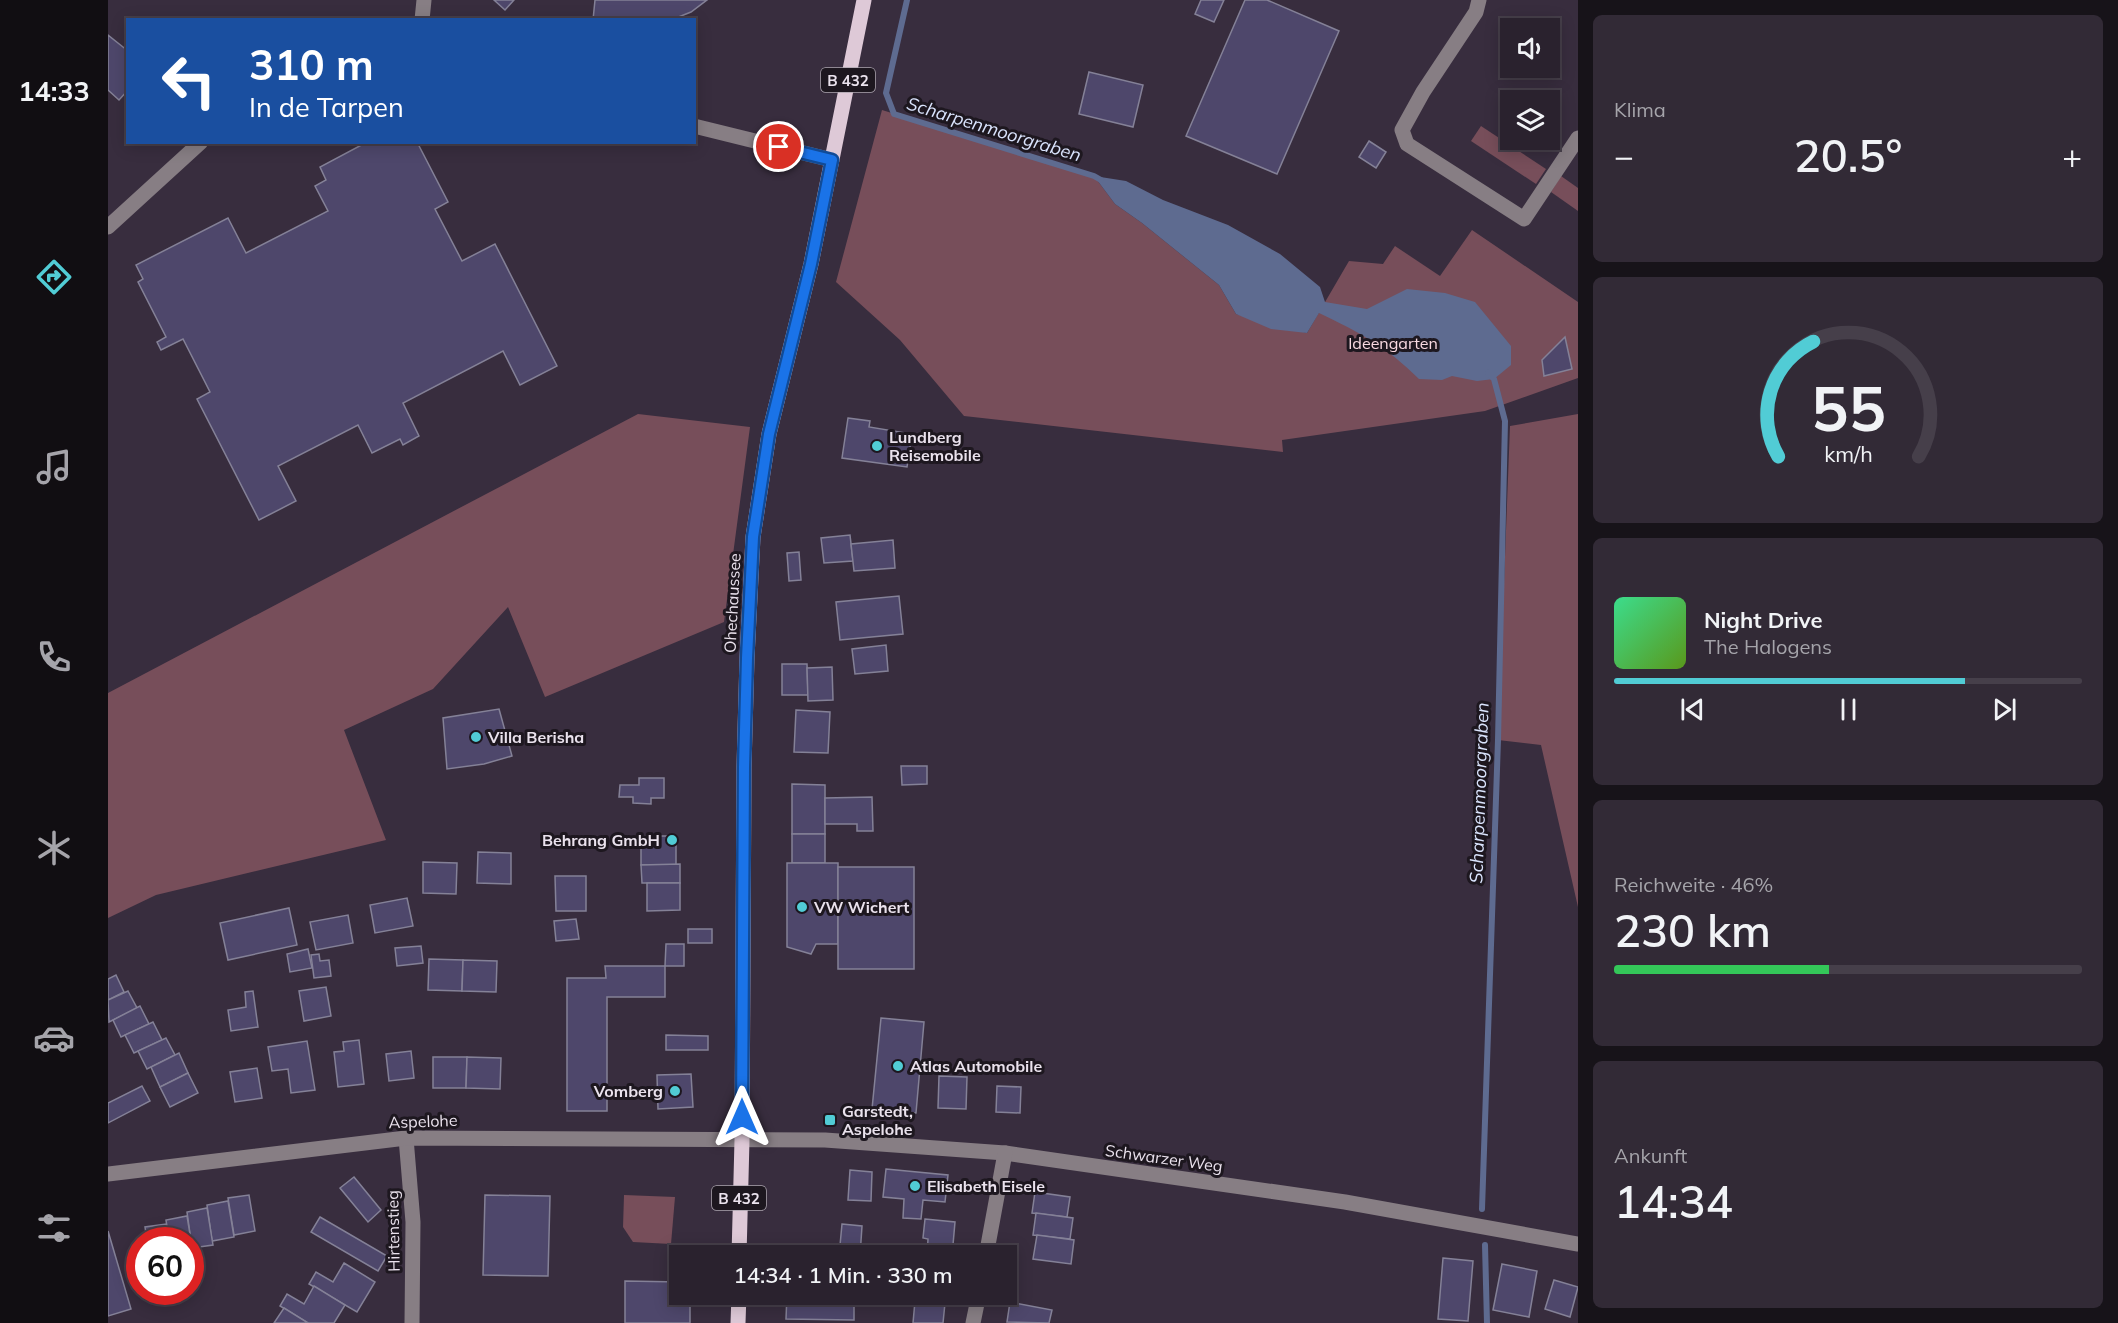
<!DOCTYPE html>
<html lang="de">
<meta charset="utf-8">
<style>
:root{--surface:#2a222e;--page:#322a36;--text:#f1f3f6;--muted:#a5a4aa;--line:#463f4a;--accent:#51ccd5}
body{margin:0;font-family:Mulish,sans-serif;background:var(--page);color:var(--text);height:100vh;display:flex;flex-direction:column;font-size:22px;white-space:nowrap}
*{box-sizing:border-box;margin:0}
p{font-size:20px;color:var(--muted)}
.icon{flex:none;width:33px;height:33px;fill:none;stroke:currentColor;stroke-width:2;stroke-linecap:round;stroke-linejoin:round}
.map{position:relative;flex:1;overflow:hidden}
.sheet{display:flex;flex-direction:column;gap:15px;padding:15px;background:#171319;width:540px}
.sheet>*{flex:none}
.banner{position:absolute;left:18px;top:18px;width:570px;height:126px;border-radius:0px;box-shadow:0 3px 15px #0003,0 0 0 2px var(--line);background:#1a4fa0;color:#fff;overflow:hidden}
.fabs{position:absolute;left:1392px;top:18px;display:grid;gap:12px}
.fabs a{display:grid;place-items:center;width:60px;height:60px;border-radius:0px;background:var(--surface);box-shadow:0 3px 15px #0003,0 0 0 2px var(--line);font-size:30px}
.speed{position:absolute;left:18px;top:1227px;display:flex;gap:12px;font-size:30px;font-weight:700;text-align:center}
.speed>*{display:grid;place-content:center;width:78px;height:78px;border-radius:50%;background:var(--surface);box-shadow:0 3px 15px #0003,0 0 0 2px var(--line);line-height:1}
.speed .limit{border:9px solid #d22;background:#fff;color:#111}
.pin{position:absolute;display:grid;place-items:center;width:51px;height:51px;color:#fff;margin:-26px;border:3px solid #fff;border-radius:50%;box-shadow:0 2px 6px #0007}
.me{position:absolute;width:66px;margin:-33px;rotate:0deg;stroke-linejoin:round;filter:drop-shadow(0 0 4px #0008)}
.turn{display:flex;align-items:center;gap:21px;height:126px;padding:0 24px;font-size:27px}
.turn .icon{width:78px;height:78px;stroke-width:2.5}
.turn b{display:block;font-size:42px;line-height:51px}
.big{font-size:45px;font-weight:600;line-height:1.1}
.sheet .widget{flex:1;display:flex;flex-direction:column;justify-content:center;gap:9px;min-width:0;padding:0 21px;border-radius:9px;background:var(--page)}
.sheet .dial{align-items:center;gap:0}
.dial svg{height:156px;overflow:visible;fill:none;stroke:var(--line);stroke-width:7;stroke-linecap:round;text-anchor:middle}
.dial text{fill:var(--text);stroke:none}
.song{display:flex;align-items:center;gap:18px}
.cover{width:72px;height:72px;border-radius:9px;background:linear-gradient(135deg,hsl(150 70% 55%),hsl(90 70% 35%))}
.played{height:6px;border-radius:3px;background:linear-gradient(90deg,var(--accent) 75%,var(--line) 75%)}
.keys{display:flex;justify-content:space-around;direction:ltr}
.heat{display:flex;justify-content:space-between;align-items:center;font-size:33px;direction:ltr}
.charge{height:9px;border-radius:4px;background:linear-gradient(90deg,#34c759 46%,var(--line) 0)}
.trip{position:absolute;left:561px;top:1245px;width:348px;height:60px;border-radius:0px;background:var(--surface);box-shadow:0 3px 15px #0003,0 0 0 2px var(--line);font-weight:600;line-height:60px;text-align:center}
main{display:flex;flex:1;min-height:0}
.tabs{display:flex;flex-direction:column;width:108px;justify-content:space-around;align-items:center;background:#110e12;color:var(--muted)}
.tabs .icon{width:42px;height:42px}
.tabs .current{color:var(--accent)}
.tabs b{font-size:27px;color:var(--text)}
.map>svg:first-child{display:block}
.green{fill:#774e5a}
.water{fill:#5e6b90}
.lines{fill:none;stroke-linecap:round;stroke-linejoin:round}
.stream{stroke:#5e6b90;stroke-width:6}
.building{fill:#4e476b;stroke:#848197;stroke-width:1.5}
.minor{stroke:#877e84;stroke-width:15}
.major{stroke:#dec9d7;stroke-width:15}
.route-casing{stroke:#114b97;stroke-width:15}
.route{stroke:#1a73e8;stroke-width:10}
.poi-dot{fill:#51ccd5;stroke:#1d171f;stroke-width:2}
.labels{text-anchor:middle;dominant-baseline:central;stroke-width:6;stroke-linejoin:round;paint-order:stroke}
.shield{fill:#1d171f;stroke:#aca5af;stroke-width:1.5}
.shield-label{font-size:15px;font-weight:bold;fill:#eae2ed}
.park-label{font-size:16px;fill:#f9dae2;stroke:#1d171f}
.poi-label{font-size:16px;font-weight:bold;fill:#eae2ed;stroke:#1d171f;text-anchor:start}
.street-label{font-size:16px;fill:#eae2ed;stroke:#1d171f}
.water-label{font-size:18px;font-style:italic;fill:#dae4fd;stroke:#1d171f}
</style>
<main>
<nav class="tabs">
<b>14:33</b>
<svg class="icon current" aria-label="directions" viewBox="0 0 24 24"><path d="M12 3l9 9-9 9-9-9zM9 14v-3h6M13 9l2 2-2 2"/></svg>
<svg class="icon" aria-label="music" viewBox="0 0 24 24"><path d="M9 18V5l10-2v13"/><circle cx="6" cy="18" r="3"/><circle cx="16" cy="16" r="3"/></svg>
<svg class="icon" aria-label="phone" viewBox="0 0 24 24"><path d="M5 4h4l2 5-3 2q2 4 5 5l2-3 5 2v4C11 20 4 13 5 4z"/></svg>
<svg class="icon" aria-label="climate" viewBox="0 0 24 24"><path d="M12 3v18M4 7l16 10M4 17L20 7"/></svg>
<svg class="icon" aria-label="car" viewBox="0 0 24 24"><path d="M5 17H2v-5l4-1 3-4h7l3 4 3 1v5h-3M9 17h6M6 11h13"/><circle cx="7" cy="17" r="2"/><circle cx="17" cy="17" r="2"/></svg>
<svg class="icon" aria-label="filters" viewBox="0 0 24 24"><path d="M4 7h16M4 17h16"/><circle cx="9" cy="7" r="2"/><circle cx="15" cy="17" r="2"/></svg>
</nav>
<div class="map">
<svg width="1470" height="1323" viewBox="0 0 1470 1323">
<rect width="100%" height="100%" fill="#382d3e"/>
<g class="green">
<polygon points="774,110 986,176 1007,204 1034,223 1111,285 1128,314 1199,333 1241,261 1275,264 1287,246 1332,276 1364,230 1470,302 1470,378 1377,411 1174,440 1175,452 856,416 792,340 728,282"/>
<polygon points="1373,126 1438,169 1428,184 1363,141"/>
<polygon points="1453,176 1470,188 1470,211 1443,192"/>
<polygon points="530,414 642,427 616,622 437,697 400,607 325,689 236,730 278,840 48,895 0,918 0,693"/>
<polygon points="1470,414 1470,907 1433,745 1390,740 1402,426"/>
<polygon points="516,1195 567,1197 563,1244 525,1242 515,1227"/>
</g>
<path class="water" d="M986,176L1018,181L1055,200L1120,225L1172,254L1212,287L1217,302L1259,309L1299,289L1337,293L1367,302L1403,346V365L1386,379L1369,381L1344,376L1334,380L1311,379C1279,347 1251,332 1211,313L1199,333L1163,329L1128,314L1111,285L1034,223L1007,204Z"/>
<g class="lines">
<g class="stream">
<polyline points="799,0 778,93 786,114 986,176 993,180"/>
<polyline points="1374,1209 1390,740 1397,421 1386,379 1380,373"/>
<polyline points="1377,1245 1379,1323"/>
</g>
</g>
<g class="building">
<polygon points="386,0 406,0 397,10"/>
<polygon points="487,0 599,0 583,12 568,18 553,20 485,20"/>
<polygon points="1093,0 1116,0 1106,22 1087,14"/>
<polygon points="1137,0 1159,0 1231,31 1169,174 1078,136"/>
<polygon points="0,35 20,51 20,90 11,100 0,90"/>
<polygon points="981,72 1035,85 1025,127 971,114"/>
<polygon points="1261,141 1278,152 1268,168 1251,157"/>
<polygon points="259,142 309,142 340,202 327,209 354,261 387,244 449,366 412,385 395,351 295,403 311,436 295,445 292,439 264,453 250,425 170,466 188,501 151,520 89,399 102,392 75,339 53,350 49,342 58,337 30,282 35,279 28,265 120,218 138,253 220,211 207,186 218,180 212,167"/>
<polygon points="1457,337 1464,369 1436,376 1434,360"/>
<polygon points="740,418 762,421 761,427 804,434 799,467 734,458"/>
<polygon points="742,535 745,561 716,563 713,538"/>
<polygon points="785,540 787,568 746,571 743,544"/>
<polygon points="691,552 693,580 681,581 679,553"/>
<polygon points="791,596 795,634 732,640 728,602"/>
<polygon points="778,645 780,671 747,674 744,649"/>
<polygon points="674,664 699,664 700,695 674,695"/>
<polygon points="724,667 725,700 700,701 699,668"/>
<polygon points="391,709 404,756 376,764 339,769 335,718"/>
<polygon points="688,710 722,712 720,753 686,752"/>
<polygon points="793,766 819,766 819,784 794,785"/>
<polygon points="531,778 556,778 556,798 543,798 543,804 525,803 525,797 511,797 512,785 531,785"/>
<polygon points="684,784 717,785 717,834 684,834"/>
<polygon points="764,797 765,831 749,831 749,824 717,824 717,798"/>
<rect x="684" y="834" width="33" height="29"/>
<rect x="533" y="836" width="35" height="29"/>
<polygon points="370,852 403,853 403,884 369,883"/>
<polygon points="315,862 349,863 348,894 315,893"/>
<polygon points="679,863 730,863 730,944 708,944 703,954 679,947"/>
<polygon points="572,864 572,883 534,883 533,865"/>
<rect x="730" y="867" width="76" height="102"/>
<polygon points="447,876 478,876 478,911 448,911"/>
<polygon points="539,883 572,883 572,910 539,911"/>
<polygon points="299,898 305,926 267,933 262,905"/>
<polygon points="181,908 189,945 120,960 112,923"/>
<polygon points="240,915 245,943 208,950 202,922"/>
<polygon points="468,919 471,939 448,941 446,921"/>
<rect x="580" y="929" width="24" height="14"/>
<polygon points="558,944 576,944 576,966 557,966"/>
<polygon points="313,946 315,963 289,966 287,948"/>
<polygon points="200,949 204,968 182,972 179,954"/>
<polygon points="211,954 212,961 221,960 223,976 206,978 203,955"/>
<polygon points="321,959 355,960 354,991 320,990"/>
<polygon points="355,960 389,961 388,992 354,991"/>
<polygon points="497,966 557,966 557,997 499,997 499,1111 459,1111 459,978 498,978"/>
<polygon points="8,975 16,992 0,1000 0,979"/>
<polygon points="218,987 223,1016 196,1021 191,991"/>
<polygon points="20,991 29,1008 1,1022 0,1000"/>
<polygon points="145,991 150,1027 123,1031 120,1010 138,1007 137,992"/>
<polygon points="32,1006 41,1024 13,1037 5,1020"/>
<polygon points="773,1018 816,1022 808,1113 764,1109"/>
<polygon points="45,1022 54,1040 26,1053 17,1035"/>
<polygon points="558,1035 600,1036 600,1050 558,1050"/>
<polygon points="58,1038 67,1055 39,1069 30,1051"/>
<polygon points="251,1040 256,1084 230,1087 226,1052 236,1051 235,1042"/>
<polygon points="199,1041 207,1090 183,1093 180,1069 164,1071 160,1047"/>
<polygon points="303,1051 306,1078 281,1081 278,1054"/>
<polygon points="71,1053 80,1073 52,1087 43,1067"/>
<polygon points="325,1057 359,1057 358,1088 325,1088"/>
<polygon points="359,1057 393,1058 392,1089 358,1088"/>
<polygon points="149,1068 154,1098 127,1102 122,1072"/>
<polygon points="80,1073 90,1093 62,1107 52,1087"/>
<polygon points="583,1074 585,1107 550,1109 549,1075"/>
<polygon points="831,1076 859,1077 858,1109 830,1108"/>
<polygon points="34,1086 42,1101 0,1123 0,1103"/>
<polygon points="889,1086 913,1087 912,1113 888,1112"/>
<polygon points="778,1169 840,1175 837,1202 815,1200 813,1219 795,1218 796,1199 775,1197"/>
<polygon points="742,1170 764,1172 763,1201 740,1200"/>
<polygon points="246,1177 273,1210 260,1222 232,1188"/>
<polygon points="927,1192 962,1197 959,1217 924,1213"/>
<polygon points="141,1195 147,1231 126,1235 120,1198"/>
<polygon points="377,1195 442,1196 440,1276 375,1275"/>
<polygon points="120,1201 126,1237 104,1241 99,1205"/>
<polygon points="99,1208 105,1245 84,1248 79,1212"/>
<polygon points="928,1213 965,1218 962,1239 925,1235"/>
<polygon points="79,1216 85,1253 82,1253 82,1240 61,1240 58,1220"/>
<polygon points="212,1217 279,1256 270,1271 203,1232"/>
<polygon points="817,1219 847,1222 844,1256 819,1256 820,1239 815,1238"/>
<polygon points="58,1224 61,1240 39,1240 37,1227"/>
<polygon points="734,1224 754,1226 752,1256 731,1256"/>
<polygon points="0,1231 23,1309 0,1316"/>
<polygon points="929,1235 966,1240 963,1264 925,1259"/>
<polygon points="1335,1258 1365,1261 1360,1321 1330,1319"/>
<polygon points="236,1263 267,1282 249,1312 201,1284 208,1272 225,1282"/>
<polygon points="1394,1264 1429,1271 1421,1317 1385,1310"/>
<polygon points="1446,1280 1470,1287 1462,1317 1437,1309"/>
<polygon points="517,1281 572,1282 572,1294 582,1294 582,1323 517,1323"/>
<polygon points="206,1286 237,1305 226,1323 200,1323 172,1306 179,1294 196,1304"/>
<polygon points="679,1294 746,1295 746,1320 678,1319"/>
<polygon points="807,1301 837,1303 835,1323 805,1323"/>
<polygon points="902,1302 944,1310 941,1323 899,1322"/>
<polygon points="176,1308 200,1323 166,1323"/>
</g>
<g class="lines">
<g class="minor">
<polyline points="1371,0 1368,12 1315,92 1294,130 1299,144 1416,219 1470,138"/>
<polyline points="314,20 316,0"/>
<polyline points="586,126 724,160"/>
<polyline points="0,227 93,142"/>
<polyline points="298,1138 305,1222 304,1323"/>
<polyline points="0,1174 298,1138 717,1140 897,1153 1237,1202 1470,1244"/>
<polyline points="878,1256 897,1153"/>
<polyline points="865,1323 871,1294"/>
</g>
<g class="major">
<polyline points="631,1256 634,1140 636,767 639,658 645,537 661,434 703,264 756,0"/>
<polyline points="630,1323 631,1294"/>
</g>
</g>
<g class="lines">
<defs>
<polyline id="route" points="634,1117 636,767 639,658 645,537 661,434 703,264 724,160 671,147"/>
</defs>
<use href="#route" class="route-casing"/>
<use href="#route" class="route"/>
</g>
<g class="poi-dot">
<circle cx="769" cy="446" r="6"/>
<circle cx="368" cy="737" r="6"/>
<circle cx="564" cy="840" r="6"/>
<circle cx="694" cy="907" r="6"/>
<circle cx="790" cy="1066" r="6"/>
<circle cx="567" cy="1091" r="6"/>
<rect x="716" y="1114" width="12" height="12" rx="3"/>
<circle cx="807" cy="1186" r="6"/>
</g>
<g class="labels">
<g class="shield">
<rect x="713" y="68" width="54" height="24" rx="4.5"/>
<rect x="604" y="1186" width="54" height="24" rx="4.5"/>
</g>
<g class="shield-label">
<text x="740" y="80">B 432</text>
<text x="631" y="1198">B 432</text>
</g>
<g class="park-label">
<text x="1285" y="343">Ideengarten</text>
</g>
<g class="poi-label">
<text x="781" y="437">Lundberg<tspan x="781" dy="18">Reisemobile</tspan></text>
<text x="380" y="737">Villa Berisha</text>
<text x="552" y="840" text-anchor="end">Behrang GmbH</text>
<text x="706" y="907">VW Wichert</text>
<text x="802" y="1066">Atlas Automobile</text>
<text x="555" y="1091" text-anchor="end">Vomberg</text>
<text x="734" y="1111">Garstedt,<tspan x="734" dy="18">Aspelohe</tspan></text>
<text x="819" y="1186">Elisabeth Eisele</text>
</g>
<g class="street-label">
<text transform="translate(624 603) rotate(-87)">Ohechaussee</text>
<text transform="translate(315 1121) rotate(-2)">Aspelohe</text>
<text transform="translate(1056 1158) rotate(8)">Schwarzer Weg</text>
<text transform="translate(285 1231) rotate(-91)">Hirtenstieg</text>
</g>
<g class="water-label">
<text transform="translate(886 129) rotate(17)">Scharpenmoorgraben</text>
<text transform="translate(1371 793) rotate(-88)">Scharpenmoorgraben</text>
</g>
</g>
</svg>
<div class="fabs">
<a><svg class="icon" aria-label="sound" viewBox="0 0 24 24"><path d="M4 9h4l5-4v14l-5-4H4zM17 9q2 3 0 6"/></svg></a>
<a><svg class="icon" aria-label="layers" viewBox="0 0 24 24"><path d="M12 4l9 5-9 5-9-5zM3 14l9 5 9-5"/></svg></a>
</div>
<div class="speed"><div class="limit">60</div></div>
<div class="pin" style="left:671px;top:147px;background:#d93025"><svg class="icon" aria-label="arrive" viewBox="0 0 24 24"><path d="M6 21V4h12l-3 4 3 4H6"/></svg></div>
<svg class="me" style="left:634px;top:1117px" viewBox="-20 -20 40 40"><path d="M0-17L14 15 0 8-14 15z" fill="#1a73e8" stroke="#fff" stroke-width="4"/></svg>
<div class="trip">14:34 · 1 Min. · 330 m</div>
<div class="banner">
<div class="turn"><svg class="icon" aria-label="left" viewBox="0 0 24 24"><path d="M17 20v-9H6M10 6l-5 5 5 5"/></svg><div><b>310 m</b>In de Tarpen</div></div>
</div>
</div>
<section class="sheet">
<div class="widget"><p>Klima</p>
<div class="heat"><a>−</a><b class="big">20.5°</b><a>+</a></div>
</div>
<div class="widget dial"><svg viewBox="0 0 100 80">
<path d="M14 69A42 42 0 1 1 86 69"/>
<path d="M14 69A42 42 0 0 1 32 10" stroke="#51ccd5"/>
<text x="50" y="56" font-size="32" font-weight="700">55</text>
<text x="50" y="72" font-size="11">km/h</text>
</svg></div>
<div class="widget">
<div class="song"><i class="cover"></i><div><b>Night Drive</b><p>The Halogens</p></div></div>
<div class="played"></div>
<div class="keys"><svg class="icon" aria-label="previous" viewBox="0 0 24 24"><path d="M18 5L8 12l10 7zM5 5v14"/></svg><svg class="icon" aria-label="pause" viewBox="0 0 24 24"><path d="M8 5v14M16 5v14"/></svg><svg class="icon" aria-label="next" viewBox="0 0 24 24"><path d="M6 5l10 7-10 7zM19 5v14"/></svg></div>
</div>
<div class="widget"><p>Reichweite · 46%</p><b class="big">230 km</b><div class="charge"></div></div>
<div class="widget"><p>Ankunft</p><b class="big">14:34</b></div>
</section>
</main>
